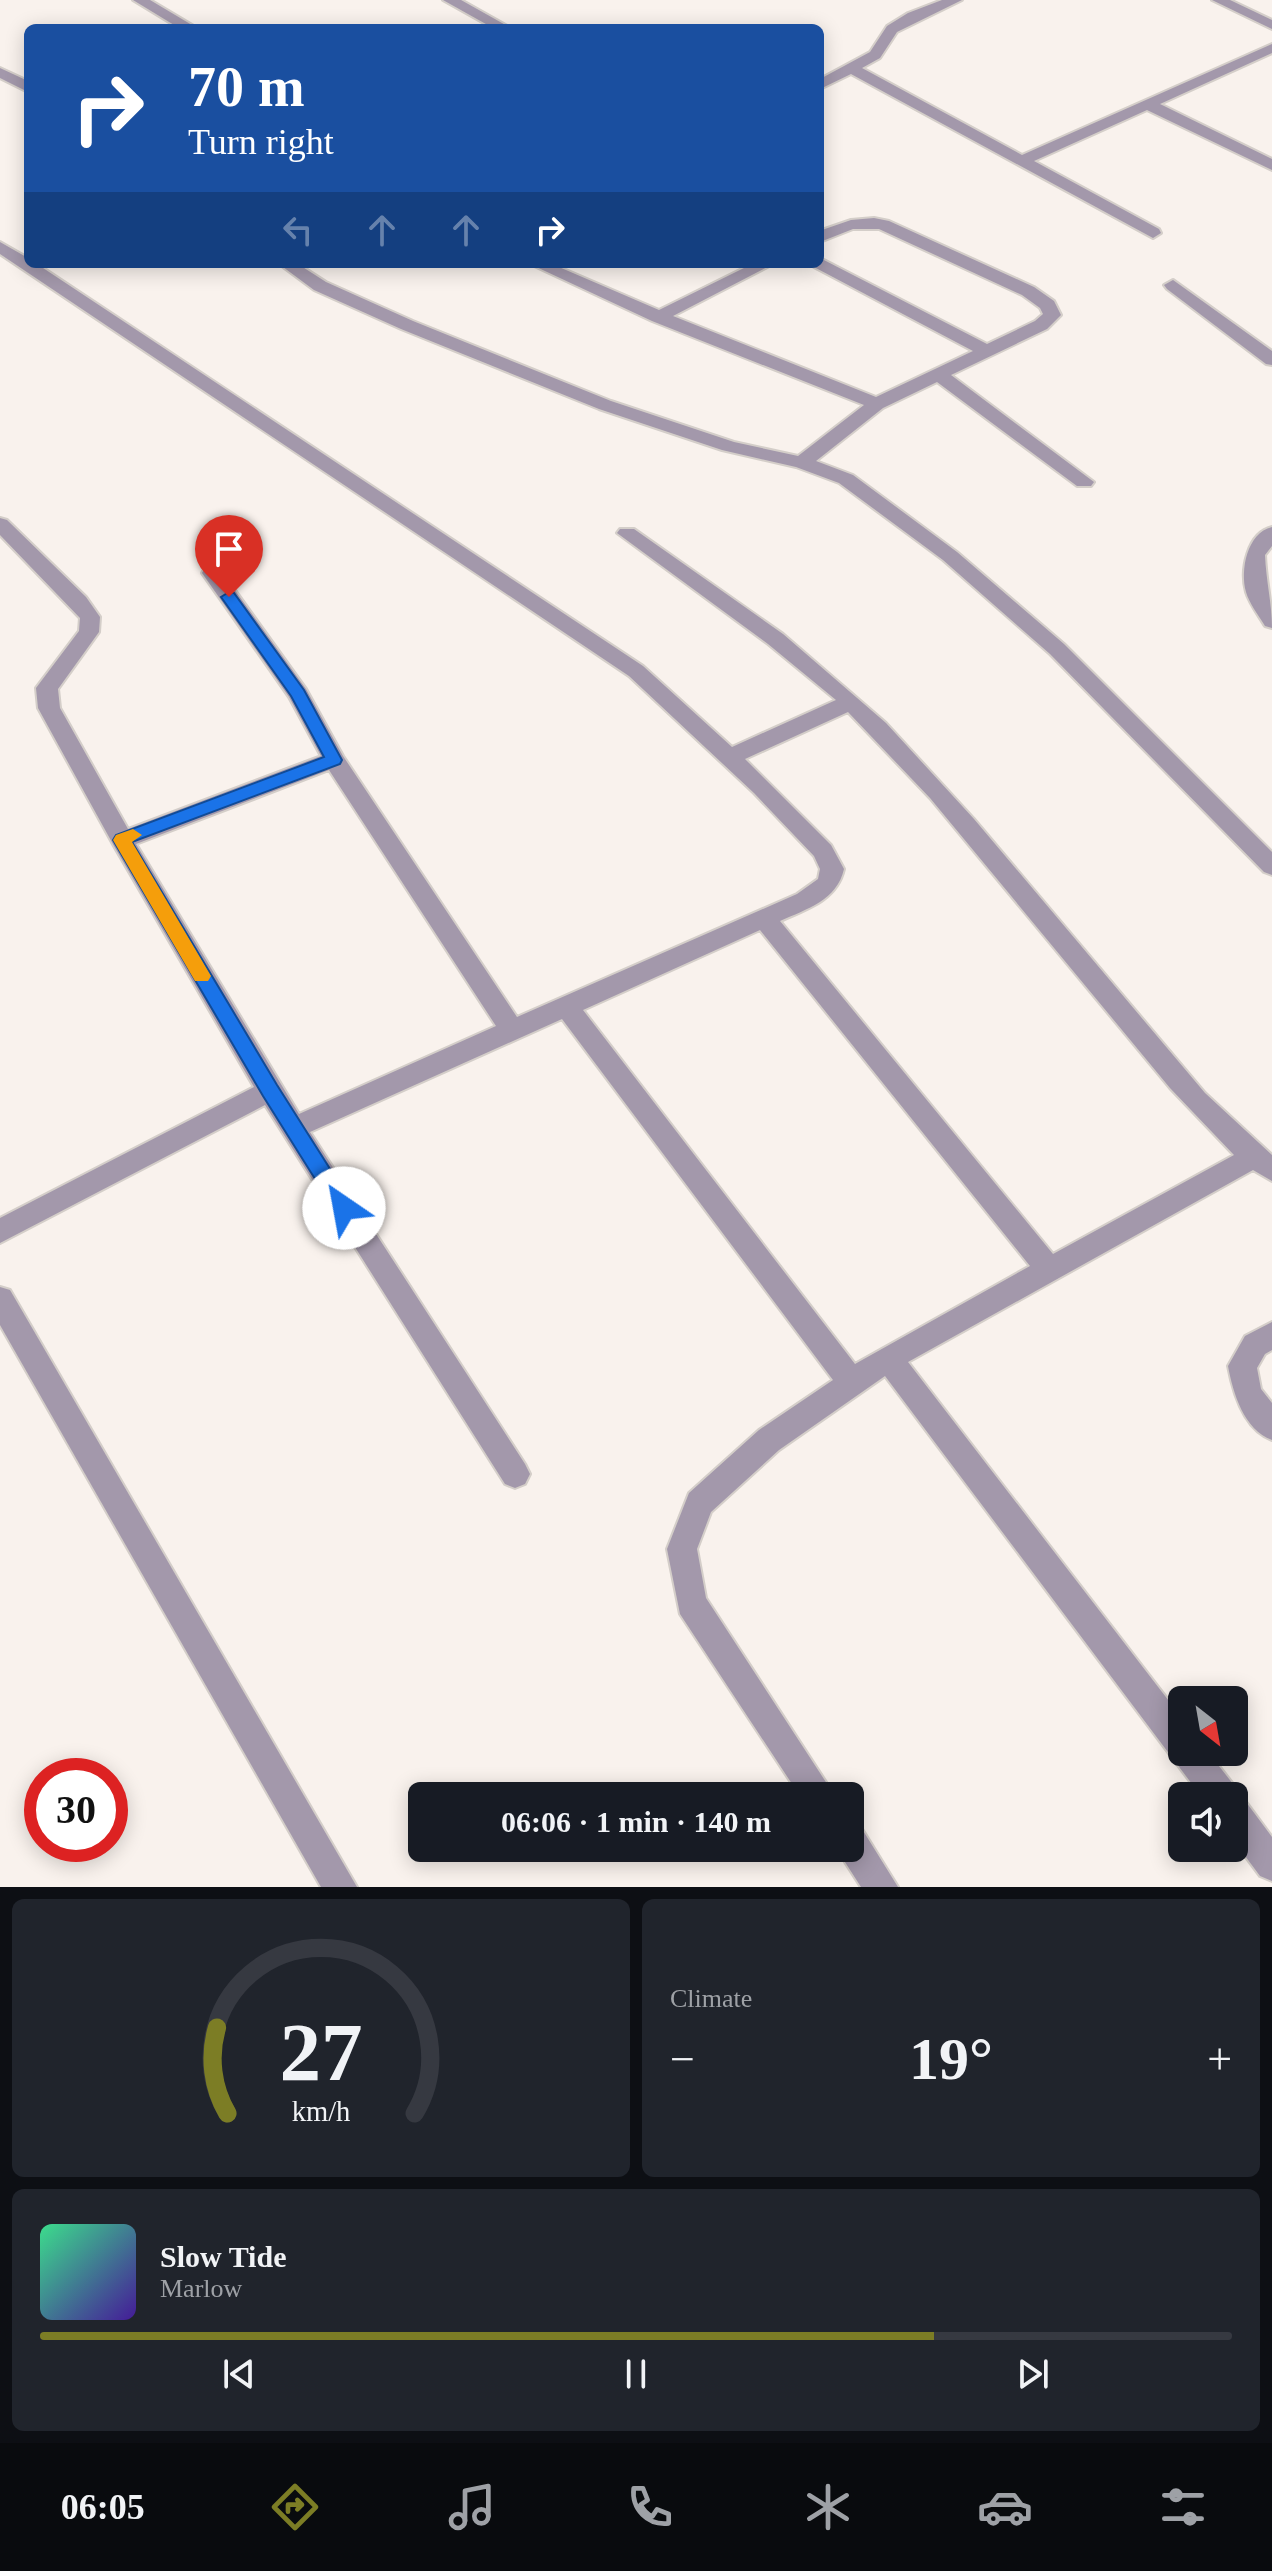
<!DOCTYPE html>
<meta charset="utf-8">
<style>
:root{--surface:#171b24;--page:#20242c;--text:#f1f3f6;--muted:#9ea1a6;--line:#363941;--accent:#7c7d25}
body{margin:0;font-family:Georgia,serif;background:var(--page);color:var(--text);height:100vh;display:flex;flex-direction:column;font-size:30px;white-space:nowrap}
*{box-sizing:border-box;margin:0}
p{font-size:26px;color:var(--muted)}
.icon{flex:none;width:44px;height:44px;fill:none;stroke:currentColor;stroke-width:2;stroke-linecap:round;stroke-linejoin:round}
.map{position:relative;height:1887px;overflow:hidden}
.drawer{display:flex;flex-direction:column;gap:12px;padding:12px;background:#0d0f14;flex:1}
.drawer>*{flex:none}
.top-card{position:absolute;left:24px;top:24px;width:800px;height:244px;border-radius:12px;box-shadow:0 4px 20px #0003;background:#1a4fa0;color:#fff;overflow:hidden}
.needle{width:52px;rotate:149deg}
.buttons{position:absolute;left:1168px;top:1686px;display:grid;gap:16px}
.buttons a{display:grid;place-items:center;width:80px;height:80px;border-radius:12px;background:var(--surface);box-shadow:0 4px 20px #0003;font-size:40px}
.speed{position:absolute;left:24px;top:1758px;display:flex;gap:16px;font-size:40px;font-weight:700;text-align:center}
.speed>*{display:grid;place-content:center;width:104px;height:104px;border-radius:50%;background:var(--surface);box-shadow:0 4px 20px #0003;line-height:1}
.speed .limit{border:12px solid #d22;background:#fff;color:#111}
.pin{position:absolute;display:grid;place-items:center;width:68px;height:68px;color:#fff;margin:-82px -34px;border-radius:50% 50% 50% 0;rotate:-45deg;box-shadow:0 0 8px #0007}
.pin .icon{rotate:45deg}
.me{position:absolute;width:88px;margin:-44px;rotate:327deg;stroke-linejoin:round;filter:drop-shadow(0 0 6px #0008)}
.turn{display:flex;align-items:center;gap:28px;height:168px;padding:0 32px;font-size:36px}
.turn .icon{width:104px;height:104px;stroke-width:2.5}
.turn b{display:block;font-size:56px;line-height:68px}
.lanes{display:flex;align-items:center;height:76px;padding:0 32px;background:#0003;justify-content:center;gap:40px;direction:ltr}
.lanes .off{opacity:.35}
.big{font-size:60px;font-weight:700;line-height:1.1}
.drawer .tile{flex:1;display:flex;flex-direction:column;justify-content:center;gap:12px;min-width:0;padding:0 28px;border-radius:12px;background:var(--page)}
.drawer .dial{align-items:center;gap:0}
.dial svg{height:208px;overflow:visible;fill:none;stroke:var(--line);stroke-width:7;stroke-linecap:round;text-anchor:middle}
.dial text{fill:var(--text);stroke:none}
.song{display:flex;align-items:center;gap:24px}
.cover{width:96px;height:96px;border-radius:12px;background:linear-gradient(135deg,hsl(150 70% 55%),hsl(260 70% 35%))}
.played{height:8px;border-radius:4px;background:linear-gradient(90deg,var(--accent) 75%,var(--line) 75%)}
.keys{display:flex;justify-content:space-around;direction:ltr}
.heat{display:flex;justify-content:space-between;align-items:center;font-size:44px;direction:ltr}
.drawer .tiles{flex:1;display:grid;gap:12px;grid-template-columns:1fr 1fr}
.tile:last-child{grid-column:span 2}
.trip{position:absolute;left:408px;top:1782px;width:456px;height:80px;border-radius:12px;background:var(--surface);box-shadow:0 4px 20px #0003;font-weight:700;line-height:80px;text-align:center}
.tab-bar{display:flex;height:128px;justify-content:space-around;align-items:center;background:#090b0e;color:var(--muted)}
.tab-bar .icon{width:56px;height:56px}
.tab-bar .active{color:var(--accent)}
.tab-bar b{font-size:36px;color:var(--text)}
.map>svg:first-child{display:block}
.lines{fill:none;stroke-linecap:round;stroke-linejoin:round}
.street-casing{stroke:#d4cec9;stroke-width:4}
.street{fill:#a398ab;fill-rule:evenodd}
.route{fill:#1a73e8;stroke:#114b97;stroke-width:2}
.slow{fill:#f59e0b}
</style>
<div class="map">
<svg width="1272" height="1887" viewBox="0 0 1272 1887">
<rect width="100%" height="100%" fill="#f9f2ed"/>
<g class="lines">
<defs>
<g id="street">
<polygon points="133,0 150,0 197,28 179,28"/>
<polygon points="443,0 461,0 511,28 493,28"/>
<polygon points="942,0 962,0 897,32 880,58 862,68 1022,155 1272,44 1272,53 1160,104 1272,159 1272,170 1147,110 1034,161 1159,229 1161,233 1153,238 851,74 820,89 820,79 870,52 887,26 908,13"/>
<polygon points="1212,0 1230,0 1272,20 1272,29"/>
<polygon points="0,68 28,81 28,92 0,78"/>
<polygon points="874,218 889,221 1034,287 1054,301 1061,315 1047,329 951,375 1094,482 1091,486 1077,486 937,382 883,408 816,461 853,475 957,552 1064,644 1272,852 1272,875 1264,872 1050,654 943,560 839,483 796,467 722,450 599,409 401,329 314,290 279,264 298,264 326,282 413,321 611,401 734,442 798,456 864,405 652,321 530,264 552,264 659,310 752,264 773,264 673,316 876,397 973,351 814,267 812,264 820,264 820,258 987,344 1035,321 1043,314 1040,308 1022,295 879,229 853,229 820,242 822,230 851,220"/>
<path d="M0,242L28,258V264H37L643,666L732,747L836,700L768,644L617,533L620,529H634L783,634L886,723L974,819L1205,1093L1272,1155V1181L1253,1170L908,1362L1182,1718V1752H1208L1233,1784L1236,1798L1246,1802L1272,1837V1881L1260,1876L1234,1841V1796H1201L885,1376L779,1450L711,1512L697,1549L706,1598L835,1796H800L680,1614L667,1549L689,1493L759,1430L833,1380L562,1019L310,1132L525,1464L530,1474L525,1484L515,1488L505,1484L265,1105L0,1243V1218L254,1087L114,846L38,708L36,688L79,631L80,618L0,535V518L7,520L86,597L100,617L99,632L58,689L60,708L128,829L321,756L289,697L202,573L205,568H219L306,689L343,756L517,1017L797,894L818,879L820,869L814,856L754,793L629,676L0,254ZM848,712L930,798L1170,1088L1234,1155L1053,1254L780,921C807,909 837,900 844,869L831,845L745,759ZM329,770L496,1026L299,1114L136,844ZM760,930L1030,1266L855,1364L583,1010Z"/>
<polygon points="1173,280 1272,351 1272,365 1266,364 1167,289 1164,285"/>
<path d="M1272,527V546L1265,555C1266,581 1272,603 1272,628L1265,626C1259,616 1249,603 1246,592C1240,570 1247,533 1272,527Z"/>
<polygon points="0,1287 10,1290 357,1887 321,1887 0,1325"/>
<path d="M1272,1322V1350L1265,1354L1257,1368L1261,1389L1272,1403V1440C1244,1430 1233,1393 1228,1366L1245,1336Z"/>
<polygon points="850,1824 862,1829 898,1887 861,1887 836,1848 850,1848"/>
</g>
</defs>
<use href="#street" class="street-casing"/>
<use href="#street" class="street"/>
</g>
<polygon class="route" points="229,592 234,593 304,690 342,760 340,764 132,842 277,1085 351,1202 354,1208 351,1214 344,1216 337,1214 263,1096 113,840 116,835 324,757 291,696 221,597"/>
<polygon class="slow" points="133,829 142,835 132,842 208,971 211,976 208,981 195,981 113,840 116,835"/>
</svg>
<div class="buttons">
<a><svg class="needle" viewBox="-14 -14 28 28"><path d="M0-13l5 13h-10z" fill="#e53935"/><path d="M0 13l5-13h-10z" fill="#9ea1a6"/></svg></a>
<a><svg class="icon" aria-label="sound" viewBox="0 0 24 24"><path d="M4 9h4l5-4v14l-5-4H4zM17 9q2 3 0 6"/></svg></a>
</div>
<div class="speed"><div class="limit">30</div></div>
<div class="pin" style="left:229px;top:597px;background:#d93025"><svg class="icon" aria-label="arrive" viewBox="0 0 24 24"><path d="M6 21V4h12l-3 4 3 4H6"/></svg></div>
<svg class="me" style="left:344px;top:1208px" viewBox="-20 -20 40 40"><circle r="19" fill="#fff"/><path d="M0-13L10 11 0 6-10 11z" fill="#1a73e8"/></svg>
<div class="trip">06:06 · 1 min · 140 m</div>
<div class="top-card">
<div class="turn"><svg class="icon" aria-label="right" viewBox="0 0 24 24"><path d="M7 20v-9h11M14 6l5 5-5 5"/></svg><div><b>70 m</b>Turn right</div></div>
<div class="lanes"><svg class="icon off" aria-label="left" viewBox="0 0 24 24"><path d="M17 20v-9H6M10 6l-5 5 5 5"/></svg><svg class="icon off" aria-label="ahead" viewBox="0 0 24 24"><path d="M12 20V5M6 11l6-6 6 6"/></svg><svg class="icon off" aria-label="ahead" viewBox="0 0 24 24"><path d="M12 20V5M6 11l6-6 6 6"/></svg><svg class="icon" aria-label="right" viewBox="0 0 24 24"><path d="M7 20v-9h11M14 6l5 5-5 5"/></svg></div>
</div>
</div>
<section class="drawer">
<div class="tiles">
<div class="tile dial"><svg viewBox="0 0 100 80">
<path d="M14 69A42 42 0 1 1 86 69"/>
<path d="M14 69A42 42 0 0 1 10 36" stroke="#7c7d25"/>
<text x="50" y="56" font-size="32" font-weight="700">27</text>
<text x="50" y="72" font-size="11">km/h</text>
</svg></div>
<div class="tile"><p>Climate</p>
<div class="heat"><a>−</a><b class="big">19°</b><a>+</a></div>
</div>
<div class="tile">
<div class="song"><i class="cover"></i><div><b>Slow Tide</b><p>Marlow</p></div></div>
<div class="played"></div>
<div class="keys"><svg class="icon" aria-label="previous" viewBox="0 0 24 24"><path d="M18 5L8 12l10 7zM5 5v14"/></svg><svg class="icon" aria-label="pause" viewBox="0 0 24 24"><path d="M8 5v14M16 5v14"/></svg><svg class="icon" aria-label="next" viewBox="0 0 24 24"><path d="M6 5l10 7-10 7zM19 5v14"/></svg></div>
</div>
</div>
</section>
<nav class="tab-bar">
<b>06:05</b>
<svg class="icon active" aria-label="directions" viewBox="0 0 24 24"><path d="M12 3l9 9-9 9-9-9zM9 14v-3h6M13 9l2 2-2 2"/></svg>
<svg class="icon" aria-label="music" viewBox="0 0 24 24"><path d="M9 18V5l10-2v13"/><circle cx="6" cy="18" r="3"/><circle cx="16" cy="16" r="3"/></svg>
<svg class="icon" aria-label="phone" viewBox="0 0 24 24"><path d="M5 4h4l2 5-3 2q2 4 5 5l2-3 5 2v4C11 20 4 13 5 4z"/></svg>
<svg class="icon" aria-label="climate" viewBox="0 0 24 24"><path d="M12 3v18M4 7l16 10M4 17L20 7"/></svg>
<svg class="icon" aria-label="car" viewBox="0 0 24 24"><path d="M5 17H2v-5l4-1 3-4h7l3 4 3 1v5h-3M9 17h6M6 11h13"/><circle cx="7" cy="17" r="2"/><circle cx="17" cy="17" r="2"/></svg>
<svg class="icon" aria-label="filters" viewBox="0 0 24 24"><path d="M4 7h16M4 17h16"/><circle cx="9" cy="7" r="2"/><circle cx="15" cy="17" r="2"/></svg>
</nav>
